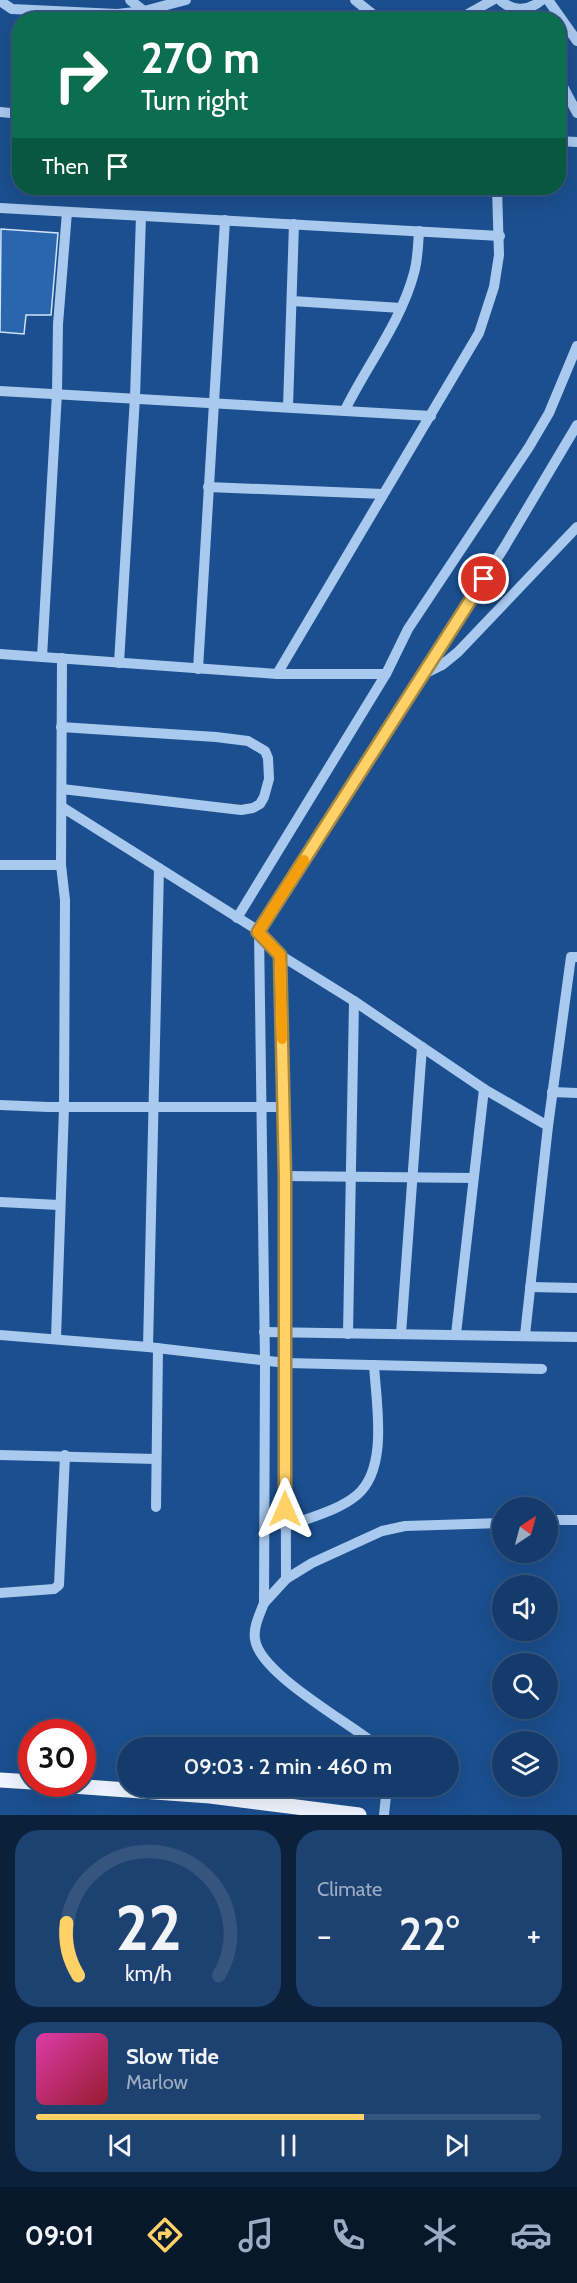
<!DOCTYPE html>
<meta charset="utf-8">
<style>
:root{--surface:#143b6b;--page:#1d4271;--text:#f1f3f6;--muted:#9dadc1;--line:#33557e;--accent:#ffd166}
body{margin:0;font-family:Cabin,sans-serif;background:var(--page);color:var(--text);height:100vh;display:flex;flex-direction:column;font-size:22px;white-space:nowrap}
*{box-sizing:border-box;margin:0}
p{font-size:20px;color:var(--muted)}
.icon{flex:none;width:33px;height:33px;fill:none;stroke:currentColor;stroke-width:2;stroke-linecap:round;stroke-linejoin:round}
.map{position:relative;height:1815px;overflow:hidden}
.side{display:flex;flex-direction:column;gap:15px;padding:15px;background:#0b203b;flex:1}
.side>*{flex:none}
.guide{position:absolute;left:12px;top:12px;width:554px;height:183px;border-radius:24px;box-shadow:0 6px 24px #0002,0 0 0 2px var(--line);background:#0b6e4f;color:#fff;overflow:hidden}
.needle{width:39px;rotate:36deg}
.controls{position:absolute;left:492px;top:1497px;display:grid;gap:12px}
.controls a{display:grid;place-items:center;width:66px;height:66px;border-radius:50%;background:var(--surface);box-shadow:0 6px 24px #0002,0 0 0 2px var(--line);font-size:30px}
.speed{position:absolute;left:18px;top:1719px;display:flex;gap:12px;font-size:30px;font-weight:700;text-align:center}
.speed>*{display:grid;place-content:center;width:78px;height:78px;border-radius:50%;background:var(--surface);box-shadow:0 6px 24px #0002,0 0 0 2px var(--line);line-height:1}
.speed .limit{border:9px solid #d22;background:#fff;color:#111}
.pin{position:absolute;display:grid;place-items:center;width:51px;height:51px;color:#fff;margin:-26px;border:3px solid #fff;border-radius:50%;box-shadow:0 2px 6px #0007}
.me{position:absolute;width:66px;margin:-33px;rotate:0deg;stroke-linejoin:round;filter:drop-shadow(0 0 4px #0008)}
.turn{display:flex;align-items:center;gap:21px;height:126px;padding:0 30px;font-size:27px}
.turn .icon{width:78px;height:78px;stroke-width:2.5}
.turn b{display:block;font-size:42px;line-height:51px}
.then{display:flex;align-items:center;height:57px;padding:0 30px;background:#0003;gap:12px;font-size:22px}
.big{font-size:45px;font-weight:600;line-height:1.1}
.side .tile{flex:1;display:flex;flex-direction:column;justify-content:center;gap:9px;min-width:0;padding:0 21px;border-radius:24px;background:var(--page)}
.side .dial{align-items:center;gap:0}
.dial svg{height:156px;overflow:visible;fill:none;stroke:var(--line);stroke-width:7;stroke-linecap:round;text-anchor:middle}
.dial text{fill:var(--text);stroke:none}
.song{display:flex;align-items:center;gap:18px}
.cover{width:72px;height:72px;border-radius:9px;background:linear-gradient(135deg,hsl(320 70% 55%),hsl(350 70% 35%))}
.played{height:6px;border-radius:3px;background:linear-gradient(90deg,var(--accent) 65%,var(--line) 65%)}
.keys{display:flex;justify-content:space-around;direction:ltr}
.heat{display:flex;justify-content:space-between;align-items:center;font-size:33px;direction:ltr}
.side .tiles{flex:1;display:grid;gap:15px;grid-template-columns:1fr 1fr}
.tile:last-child{grid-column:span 2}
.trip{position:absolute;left:117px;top:1737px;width:342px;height:60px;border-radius:30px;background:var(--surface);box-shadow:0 6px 24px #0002,0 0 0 2px var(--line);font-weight:600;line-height:60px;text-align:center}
.tab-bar{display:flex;height:96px;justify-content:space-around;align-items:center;background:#08182b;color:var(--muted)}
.tab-bar .icon{width:42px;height:42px}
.tab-bar .current{color:var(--accent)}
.tab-bar b{font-size:27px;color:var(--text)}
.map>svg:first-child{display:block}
.building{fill:#2a66ad;stroke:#cfe3fa;stroke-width:1.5}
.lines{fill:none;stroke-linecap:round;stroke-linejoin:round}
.minor{stroke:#a9c9ee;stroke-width:10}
.major{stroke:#f0f6ff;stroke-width:15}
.route-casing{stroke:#a68842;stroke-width:15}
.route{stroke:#ffd166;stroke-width:10}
.slow{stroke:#f59e0b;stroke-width:10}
</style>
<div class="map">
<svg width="577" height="1815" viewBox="0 0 577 1815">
<rect width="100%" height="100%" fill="#1b4f8f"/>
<polygon class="building" points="1,229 58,233 51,315 26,315 24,334 0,332"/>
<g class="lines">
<g class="minor">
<polyline points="130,0 144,11"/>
<polyline points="355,0 380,20"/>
<path d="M500,0C513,12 529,11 542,0"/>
<polyline points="548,0 577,41"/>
<polyline points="0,1 12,9 117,14 144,11 186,0"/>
<polyline points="457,20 493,0"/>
<polyline points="558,77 577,113"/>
<polyline points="0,112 20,114"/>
<polyline points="558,141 577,142"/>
<polyline points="0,208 500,236"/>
<polyline points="292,301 401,308"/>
<polyline points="0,391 431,416"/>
<polyline points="288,407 294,224"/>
<path d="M345,410C367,365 401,322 414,273C418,259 418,245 419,231"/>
<polyline points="208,487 383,494"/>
<polyline points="0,654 277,674 386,674"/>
<polyline points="42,657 57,393 58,324 67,212"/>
<polyline points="119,663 135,397 141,216"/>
<polyline points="198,669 225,220"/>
<polyline points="277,674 479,333 494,287 499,255 497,188"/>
<polyline points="424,674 442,665 458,652 577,527"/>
<polyline points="61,727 216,737 248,741 265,751 268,758 269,779 264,797 260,804 253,808 241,810 62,789"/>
<polyline points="62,807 259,931 280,955 354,1001 484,1089 548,1126"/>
<polyline points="0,865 61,865"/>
<polyline points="237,918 386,674 408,629 529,447 549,413 577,346"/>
<polyline points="280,955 285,1176 286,1579"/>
<polyline points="552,1092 577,1093"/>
<polyline points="0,1105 48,1107 283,1107"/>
<polyline points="285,1176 473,1178"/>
<polyline points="0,1202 59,1205"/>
<polyline points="530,1287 577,1288"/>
<polyline points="264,1332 577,1337"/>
<polyline points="348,1334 354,1001"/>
<polyline points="401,1334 422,1047"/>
<polyline points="456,1334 484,1089"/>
<polyline points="0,1335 148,1347 286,1363 542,1369"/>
<polyline points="525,1335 548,1126 571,957 577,957"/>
<polyline points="56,1338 64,1107 65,900 61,865 62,658"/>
<polyline points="148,1347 159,868"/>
<polyline points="0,1455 156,1459"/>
<polyline points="156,1507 158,1348"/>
<polyline points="548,1520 577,1520"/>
<path d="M285,1527C308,1518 338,1511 357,1495C389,1468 376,1402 374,1365"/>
<polyline points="0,1593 54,1589 59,1585 65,1455"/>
<polyline points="264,1603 286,1579 312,1563 382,1531 405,1526 502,1523"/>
<path d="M380,1748C352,1724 259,1674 255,1639C253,1627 260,1614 264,1603L265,1362L259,931L424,675L505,546L577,425"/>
<polyline points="384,1815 387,1786"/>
</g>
<g class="major">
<polyline points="0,1780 32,1782"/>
<polyline points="45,1784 210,1796 359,1815"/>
</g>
</g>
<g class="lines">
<defs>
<polyline id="route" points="285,1509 285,1176 280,955 258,932 484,579"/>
</defs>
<use href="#route" class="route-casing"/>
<use href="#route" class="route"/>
<polyline class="slow" points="282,1039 280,955 258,932 304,860"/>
</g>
</svg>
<div class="controls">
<a><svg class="needle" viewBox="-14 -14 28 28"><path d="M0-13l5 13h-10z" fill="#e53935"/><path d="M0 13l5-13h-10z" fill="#9dadc1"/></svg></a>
<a><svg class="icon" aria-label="sound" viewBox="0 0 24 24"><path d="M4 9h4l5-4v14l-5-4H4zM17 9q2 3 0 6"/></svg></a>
<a><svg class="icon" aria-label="search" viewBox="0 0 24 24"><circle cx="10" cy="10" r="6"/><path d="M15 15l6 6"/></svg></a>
<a><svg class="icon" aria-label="layers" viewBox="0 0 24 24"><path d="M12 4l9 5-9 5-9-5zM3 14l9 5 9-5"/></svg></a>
</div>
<div class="speed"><div class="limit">30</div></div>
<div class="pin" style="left:484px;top:579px;background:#d93025"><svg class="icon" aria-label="arrive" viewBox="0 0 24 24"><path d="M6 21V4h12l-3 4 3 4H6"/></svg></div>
<svg class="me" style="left:285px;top:1509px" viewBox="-20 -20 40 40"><path d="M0-17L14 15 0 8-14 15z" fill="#ffd166" stroke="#fff" stroke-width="4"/></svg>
<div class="trip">09:03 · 2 min · 460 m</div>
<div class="guide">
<div class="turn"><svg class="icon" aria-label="right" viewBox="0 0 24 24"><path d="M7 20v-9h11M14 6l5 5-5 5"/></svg><div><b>270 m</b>Turn right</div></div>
<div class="then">Then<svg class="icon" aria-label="arrive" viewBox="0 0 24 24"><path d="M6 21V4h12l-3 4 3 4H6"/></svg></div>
</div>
</div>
<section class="side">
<div class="tiles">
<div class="tile dial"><svg viewBox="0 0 100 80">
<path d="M14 69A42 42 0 1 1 86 69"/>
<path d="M14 69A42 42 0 0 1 8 42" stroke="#ffd166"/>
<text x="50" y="56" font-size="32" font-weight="700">22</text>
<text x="50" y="72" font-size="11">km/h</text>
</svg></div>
<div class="tile"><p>Climate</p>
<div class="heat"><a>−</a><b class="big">22°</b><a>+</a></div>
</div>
<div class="tile">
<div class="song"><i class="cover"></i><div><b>Slow Tide</b><p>Marlow</p></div></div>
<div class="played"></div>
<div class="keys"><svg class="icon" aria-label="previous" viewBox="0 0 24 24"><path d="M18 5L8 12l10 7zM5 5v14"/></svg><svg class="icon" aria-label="pause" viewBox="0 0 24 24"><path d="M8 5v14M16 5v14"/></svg><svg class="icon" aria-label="next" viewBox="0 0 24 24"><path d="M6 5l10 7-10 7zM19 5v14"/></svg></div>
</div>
</div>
</section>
<nav class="tab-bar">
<b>09:01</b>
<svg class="icon current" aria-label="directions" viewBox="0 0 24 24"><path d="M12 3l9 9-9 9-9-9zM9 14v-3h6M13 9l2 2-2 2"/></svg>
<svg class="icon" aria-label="music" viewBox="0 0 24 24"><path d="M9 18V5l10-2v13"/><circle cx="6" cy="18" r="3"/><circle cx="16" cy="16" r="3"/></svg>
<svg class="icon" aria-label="phone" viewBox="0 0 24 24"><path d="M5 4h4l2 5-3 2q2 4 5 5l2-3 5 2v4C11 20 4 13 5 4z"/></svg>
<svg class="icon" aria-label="climate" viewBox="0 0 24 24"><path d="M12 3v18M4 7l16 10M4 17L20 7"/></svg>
<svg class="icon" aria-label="car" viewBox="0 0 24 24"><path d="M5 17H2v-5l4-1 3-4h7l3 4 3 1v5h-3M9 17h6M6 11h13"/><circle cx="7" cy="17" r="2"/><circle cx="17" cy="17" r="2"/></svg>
</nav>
